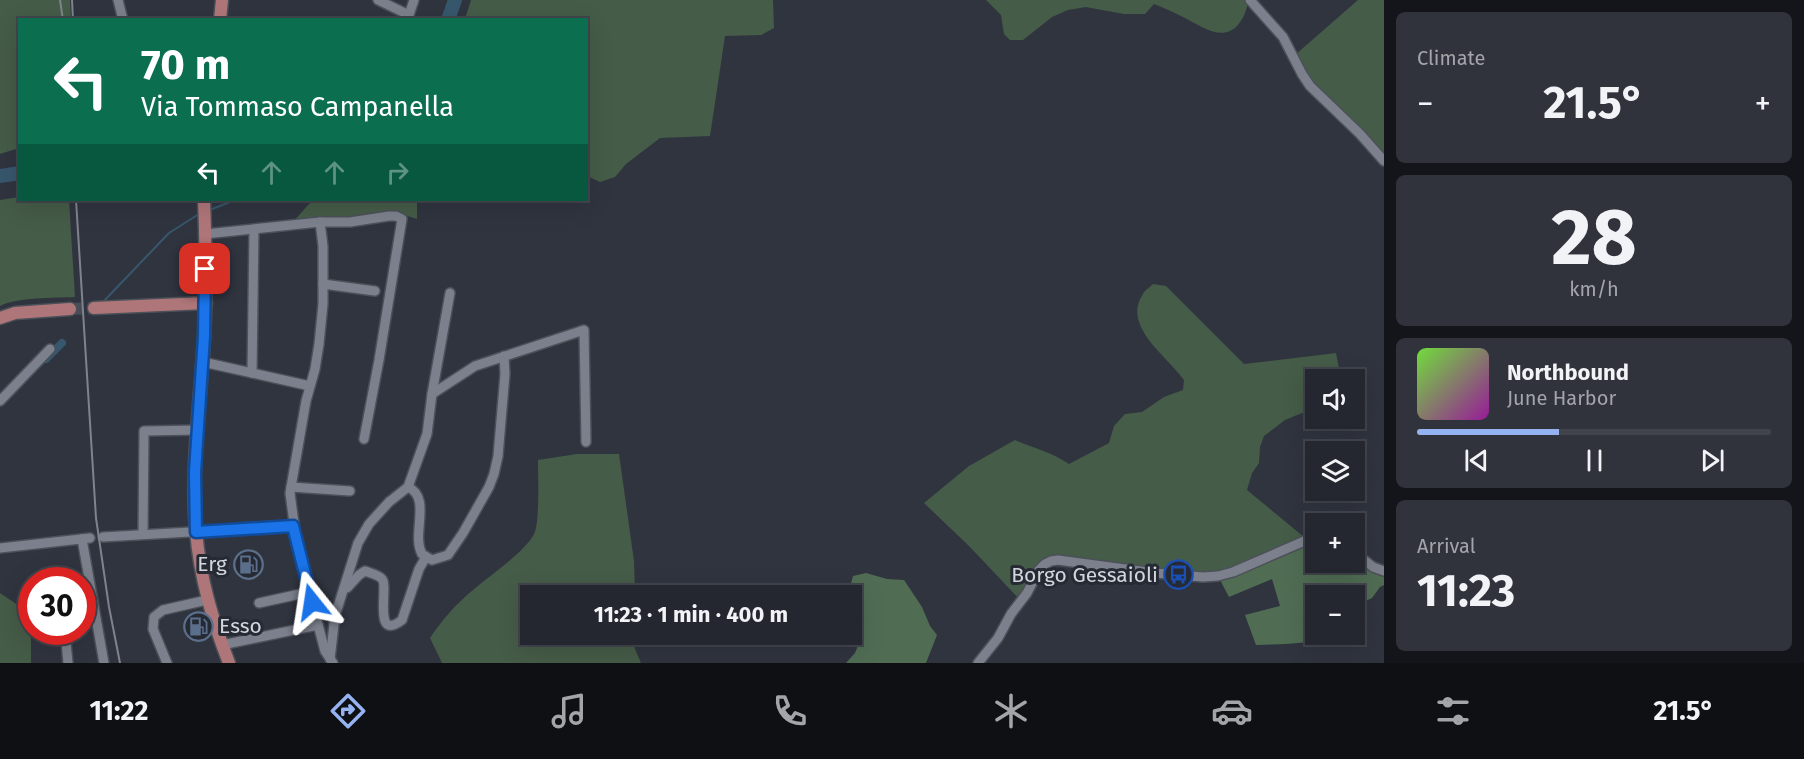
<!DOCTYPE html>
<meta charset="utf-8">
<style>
:root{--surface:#24272f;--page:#30333b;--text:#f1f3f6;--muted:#a3a5aa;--line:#41444b;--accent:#95b2f1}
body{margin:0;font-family:"Fira Sans",sans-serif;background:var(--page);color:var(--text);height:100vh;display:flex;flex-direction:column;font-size:22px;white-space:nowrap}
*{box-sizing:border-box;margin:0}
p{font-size:20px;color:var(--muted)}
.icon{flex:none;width:33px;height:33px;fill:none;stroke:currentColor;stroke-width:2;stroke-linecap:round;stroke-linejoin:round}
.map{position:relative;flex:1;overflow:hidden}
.drawer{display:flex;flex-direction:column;gap:12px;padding:12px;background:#14151a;width:420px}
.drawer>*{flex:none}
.top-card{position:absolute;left:18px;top:18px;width:570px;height:183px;border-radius:0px;box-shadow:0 6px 24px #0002,0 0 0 2px var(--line);background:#0b6e4f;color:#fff;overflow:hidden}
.buttons{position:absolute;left:1305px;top:369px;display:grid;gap:12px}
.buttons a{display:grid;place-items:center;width:60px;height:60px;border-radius:0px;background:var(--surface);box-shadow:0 6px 24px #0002,0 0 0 2px var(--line);font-size:30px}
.speed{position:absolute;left:18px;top:567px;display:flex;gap:12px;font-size:30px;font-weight:700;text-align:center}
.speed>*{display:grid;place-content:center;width:78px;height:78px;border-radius:50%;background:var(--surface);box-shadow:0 6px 24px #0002,0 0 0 2px var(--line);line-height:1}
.speed .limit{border:9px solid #d22;background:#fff;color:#111}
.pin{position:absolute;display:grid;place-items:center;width:51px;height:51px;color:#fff;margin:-26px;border-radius:12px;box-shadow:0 3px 9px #0006}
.me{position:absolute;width:66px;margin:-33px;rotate:345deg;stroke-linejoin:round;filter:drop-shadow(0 0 4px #0008)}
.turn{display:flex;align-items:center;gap:21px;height:126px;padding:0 24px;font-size:27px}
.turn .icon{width:78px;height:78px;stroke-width:2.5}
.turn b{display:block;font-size:42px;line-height:51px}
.lanes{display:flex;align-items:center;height:57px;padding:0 24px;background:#0003;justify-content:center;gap:30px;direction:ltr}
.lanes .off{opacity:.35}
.big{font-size:45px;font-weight:700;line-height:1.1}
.drawer .widget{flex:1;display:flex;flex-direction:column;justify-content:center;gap:9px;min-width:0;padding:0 21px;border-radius:9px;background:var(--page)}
.drawer .dial{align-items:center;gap:0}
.dial b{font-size:78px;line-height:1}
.song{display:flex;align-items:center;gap:18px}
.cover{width:72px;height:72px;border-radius:9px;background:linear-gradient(135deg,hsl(100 70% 55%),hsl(300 70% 35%))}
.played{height:6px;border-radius:3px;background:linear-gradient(90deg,var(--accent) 40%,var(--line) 40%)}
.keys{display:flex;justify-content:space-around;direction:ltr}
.heat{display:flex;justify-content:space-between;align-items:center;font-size:33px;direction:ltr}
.trip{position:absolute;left:520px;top:585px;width:342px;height:60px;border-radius:0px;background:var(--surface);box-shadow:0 6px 24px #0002,0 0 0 2px var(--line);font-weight:700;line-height:60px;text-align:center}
.tabs{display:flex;height:96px;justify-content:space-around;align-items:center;background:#0e1013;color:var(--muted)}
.tabs .icon{width:42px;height:42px}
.tabs .selected{color:var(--accent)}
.tabs b{font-size:27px;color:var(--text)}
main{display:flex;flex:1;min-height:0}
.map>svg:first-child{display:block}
.green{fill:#455c48}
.forest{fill:#506d54}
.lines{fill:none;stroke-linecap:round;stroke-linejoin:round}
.stream{stroke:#37576d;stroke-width:2}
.canal{stroke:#37576d;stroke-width:8}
.river{stroke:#37576d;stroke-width:14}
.major-tunnel{stroke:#484c57;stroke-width:12;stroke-dasharray:12 6;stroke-linecap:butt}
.minor-casing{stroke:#4c5059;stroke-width:12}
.major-casing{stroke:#4c5059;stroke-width:15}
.minor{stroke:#7b808c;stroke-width:9}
.major{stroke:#af7679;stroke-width:12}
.rail{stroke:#80838d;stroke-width:2}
.route-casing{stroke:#114b97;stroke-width:15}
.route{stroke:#1a73e8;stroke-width:10}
.labels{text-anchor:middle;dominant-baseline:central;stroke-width:6;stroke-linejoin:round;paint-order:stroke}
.poi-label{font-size:21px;fill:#d3d6dd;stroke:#262a34;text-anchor:end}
</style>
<main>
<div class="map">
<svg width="1384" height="663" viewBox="0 0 1384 663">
<rect width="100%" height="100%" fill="#30343f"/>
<g class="green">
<polygon points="0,0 70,0 71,19 20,20 19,148 0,154"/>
<polygon points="471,0 773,0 774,28 761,35 725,36 710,136 660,138 626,164 615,177 600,182 587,176 586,20 465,19"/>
<path d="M986,0H1248C1247,10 1244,18 1237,26C1221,42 1201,26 1185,18C1175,13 1165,8 1154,4L1145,14H1124L1086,7L1068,10L1052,17L1023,40H1010L1004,34L1001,15Z"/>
<polygon points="1358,0 1384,0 1384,160 1315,88 1295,55"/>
<path d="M19,197L20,200H69L75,297C54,298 17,297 0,306V200Z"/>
<polygon points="316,200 417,200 417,219 401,214 383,215 293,222 309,204"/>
<path d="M1153,284L1166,286L1244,364L1336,353L1341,379L1316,380L1315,411L1302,413L1285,420L1264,436L1260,447L1259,463L1252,473L1247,490L1304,537L1224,572L1189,576L1064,564H1050L1040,568L1021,601L970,547L924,503L969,466L1015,440C1033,448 1052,452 1069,464L1109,443L1114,426L1125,414L1142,412L1164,397L1183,390L1184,380C1168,357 1121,326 1143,294C1145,290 1150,287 1153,284Z"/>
<path d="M577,454H619L634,561L635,595L531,596V634L629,635L641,663H442L430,638C442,620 456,604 473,590C489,576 525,552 534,534C540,523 538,475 538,460Z"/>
<polygon points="0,593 31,614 31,663 0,663"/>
</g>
<g class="forest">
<polygon points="1315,536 1316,562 1354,562 1355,552 1384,571 1384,585 1380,587 1372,598 1355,606 1354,596 1316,596 1316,634 1327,635 1321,641 1286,644 1256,645 1245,615 1280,606 1272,579 1229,597 1218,576"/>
<polygon points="866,573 887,579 904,580 922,607 930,626 937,635 926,663 846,663 855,653 862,636 862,620 849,591 853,576"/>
</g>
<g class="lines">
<g class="stream">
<polyline points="207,211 235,200"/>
<polyline points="102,303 169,233 199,214"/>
</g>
<polyline class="canal" points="46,359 62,343"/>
<g class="river">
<polyline points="448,20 455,0"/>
<polyline points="0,176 20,173"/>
</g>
<polyline class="major-tunnel" points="70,309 94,308"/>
<defs>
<g id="minor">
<polyline points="118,0 123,20"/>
<polyline points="378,0 409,15 414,0"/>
<polyline points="1250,0 1283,37 1302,74 1310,86 1360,134 1384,161"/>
<polyline points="320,222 323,246 323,304 319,344 315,369 306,401 290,493 297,546 325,651 333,663"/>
<polyline points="205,234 320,222 350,222 389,216 396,216 402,219 379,360 364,439"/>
<polyline points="323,284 375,291"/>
<polyline points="203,362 310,386"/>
<polyline points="252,373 254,229"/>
<polyline points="432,394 475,366 584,330 586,442"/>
<polyline points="0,401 50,349"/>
<polyline points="291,487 350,491"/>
<path d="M408,487C432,498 411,534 422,554L432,560L448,555L463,533L489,487L494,474L498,456L505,374L504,356"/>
<polyline points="143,534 144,431 198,430"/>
<polyline points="103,537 293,526"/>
<polyline points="82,539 104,663"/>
<polyline points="0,548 90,538"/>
<polyline points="1354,552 1373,567 1384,571"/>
<path d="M344,588H347L359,575L365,571C370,573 379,575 382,579C389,586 372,643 402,620L419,569L426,557"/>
<polyline points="259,603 309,592"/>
<polyline points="65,632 68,663"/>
<polyline points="222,645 318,625"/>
<polyline points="330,659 335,616 358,543 369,524 389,502 408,487 427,434 432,394 450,293"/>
<polyline points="167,663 153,629 154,617 163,610 207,600"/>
<polyline points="978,663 998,638 1011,614 1027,593 1039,570 1045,564 1051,561 1058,560 1155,573 1203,577 1218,576 1233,572 1316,536"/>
</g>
<g id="major">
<polyline points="220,20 222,0"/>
<path d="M204,200C206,251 207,303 203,354C199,413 191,472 196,531C200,578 212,619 229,663"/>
<polyline points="94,308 206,303"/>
<polyline points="0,318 15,313 70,309"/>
</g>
</defs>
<use href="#minor" class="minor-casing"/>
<use href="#major" class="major-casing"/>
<use href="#minor" class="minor"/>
<use href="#major" class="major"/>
<g class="rail">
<polyline points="60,0 63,20"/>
<polyline points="72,0 73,20"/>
<polyline points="76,200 96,518 109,607 120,663"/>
</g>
</g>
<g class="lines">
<defs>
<polyline id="route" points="205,269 204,336 195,472 196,532 293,526 312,602"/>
</defs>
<use href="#route" class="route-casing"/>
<use href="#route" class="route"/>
</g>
<defs>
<symbol id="fuel-ring" viewBox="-11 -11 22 22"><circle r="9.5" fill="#262a34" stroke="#5c6f8a" stroke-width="1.5"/><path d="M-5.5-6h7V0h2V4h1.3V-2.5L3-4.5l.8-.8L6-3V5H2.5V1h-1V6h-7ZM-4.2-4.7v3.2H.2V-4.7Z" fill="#5c6f8a"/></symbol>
<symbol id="bus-ring" viewBox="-11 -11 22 22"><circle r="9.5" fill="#262a34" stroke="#1a4fb4" stroke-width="1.5"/><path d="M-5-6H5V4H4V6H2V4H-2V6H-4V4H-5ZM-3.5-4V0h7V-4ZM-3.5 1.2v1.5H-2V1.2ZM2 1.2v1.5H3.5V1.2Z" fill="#1a4fb4"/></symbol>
</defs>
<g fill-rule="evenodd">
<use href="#fuel-ring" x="232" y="548" width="33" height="33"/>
<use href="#bus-ring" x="1162" y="558" width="33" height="33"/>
<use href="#fuel-ring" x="182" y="610" width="33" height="33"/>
</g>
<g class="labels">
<g class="poi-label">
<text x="227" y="564">Erg</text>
<text x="1158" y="575">Borgo Gessaioli</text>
<text x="219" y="626" text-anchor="start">Esso</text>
</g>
</g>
</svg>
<div class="buttons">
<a><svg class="icon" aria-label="sound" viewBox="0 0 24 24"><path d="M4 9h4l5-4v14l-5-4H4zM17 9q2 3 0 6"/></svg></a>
<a><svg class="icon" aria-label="layers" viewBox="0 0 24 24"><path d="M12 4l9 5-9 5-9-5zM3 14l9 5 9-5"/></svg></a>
<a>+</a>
<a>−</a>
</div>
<div class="speed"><div class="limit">30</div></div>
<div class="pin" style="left:205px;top:269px;background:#d93025"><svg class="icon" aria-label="arrive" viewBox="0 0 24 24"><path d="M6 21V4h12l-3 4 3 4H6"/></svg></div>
<svg class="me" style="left:312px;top:602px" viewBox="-20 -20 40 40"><path d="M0-17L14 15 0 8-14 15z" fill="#1a73e8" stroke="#fff" stroke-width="4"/></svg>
<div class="trip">11:23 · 1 min · 400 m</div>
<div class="top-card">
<div class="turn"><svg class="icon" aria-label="left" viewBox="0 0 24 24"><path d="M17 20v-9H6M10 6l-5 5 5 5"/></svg><div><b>70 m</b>Via Tommaso Campanella</div></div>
<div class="lanes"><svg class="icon" aria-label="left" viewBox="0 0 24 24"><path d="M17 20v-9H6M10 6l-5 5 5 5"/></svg><svg class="icon off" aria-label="ahead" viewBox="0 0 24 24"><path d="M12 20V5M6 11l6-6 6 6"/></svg><svg class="icon off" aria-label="ahead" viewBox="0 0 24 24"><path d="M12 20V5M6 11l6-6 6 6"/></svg><svg class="icon off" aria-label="right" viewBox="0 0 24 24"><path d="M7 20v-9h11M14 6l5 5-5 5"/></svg></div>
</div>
</div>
<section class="drawer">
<div class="widget"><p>Climate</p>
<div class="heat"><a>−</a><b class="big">21.5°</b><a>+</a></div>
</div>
<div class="widget dial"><b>28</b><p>km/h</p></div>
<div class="widget">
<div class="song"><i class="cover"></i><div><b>Northbound</b><p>June Harbor</p></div></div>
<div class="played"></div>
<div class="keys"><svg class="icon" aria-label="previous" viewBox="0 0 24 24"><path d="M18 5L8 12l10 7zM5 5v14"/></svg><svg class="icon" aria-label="pause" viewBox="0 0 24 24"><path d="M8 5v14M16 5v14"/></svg><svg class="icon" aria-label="next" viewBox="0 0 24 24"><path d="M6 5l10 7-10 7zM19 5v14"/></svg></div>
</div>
<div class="widget"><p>Arrival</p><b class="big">11:23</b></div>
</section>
</main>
<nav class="tabs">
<b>11:22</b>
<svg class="icon selected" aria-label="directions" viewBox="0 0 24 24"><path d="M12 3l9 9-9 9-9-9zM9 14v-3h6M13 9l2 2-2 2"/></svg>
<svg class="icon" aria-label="music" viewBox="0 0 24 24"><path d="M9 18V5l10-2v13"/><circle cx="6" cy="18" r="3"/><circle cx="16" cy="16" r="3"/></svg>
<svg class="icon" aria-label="phone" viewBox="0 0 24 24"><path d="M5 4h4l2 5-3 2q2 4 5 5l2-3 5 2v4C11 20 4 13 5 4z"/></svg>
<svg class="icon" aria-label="climate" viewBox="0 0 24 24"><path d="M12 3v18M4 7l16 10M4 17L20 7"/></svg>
<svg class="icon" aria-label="car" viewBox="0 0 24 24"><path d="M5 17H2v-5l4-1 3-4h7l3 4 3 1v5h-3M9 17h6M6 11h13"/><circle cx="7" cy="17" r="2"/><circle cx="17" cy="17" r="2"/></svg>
<svg class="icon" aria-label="filters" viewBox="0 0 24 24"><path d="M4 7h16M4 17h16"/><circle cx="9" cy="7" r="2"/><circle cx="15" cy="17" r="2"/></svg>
<b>21.5°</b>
</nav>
